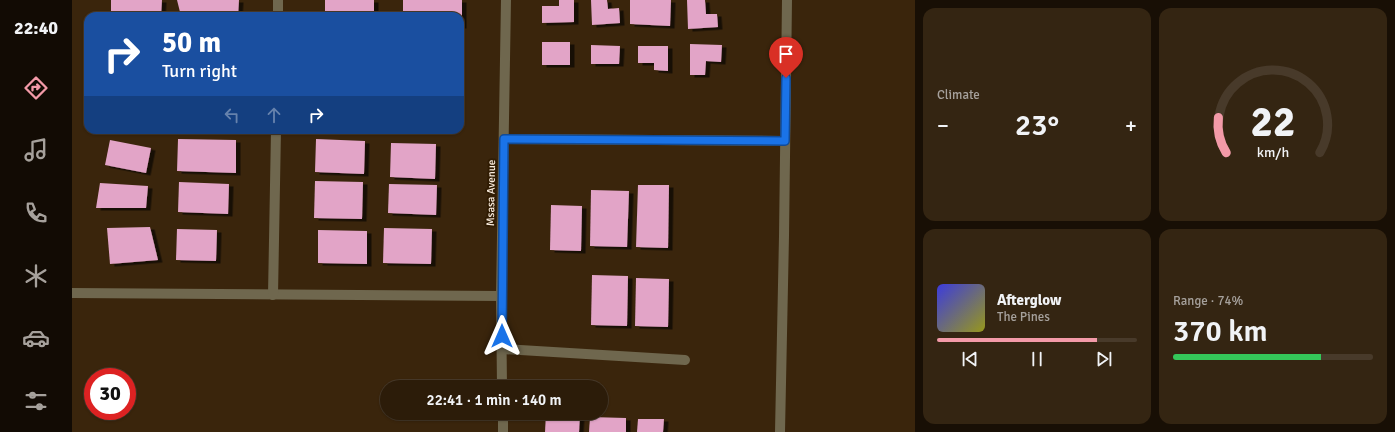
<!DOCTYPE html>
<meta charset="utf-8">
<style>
:root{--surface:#2c1c09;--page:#342512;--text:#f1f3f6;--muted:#a6a19c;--line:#483a2a;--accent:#f39aa8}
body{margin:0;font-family:Signika,sans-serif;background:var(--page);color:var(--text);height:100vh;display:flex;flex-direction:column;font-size:15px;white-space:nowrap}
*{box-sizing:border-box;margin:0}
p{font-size:13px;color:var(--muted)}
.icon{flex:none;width:22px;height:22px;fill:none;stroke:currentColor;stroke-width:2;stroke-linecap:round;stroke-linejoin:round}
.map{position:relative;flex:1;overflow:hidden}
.panel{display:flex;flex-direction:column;gap:8px;padding:8px;background:#180f05;width:480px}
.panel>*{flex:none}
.hud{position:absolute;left:12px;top:12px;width:380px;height:122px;border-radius:12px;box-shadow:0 1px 3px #0004,0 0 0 1px var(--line);background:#1a4fa0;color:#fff;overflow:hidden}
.speed{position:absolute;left:12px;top:368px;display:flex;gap:8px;font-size:20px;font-weight:700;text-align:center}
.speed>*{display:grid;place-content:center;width:52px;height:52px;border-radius:50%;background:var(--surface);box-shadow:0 1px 3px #0004,0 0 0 1px var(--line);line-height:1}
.speed .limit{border:6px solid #d22;background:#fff;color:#111}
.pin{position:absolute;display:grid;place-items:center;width:34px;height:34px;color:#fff;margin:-41px -17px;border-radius:50% 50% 50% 0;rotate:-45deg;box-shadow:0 0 4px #0007}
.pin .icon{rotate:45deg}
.me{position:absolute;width:44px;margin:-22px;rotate:0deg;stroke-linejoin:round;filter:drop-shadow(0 0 3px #0008)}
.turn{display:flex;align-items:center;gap:14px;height:84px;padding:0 12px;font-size:18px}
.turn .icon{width:52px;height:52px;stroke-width:2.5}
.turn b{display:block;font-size:28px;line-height:34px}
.lanes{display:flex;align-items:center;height:38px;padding:0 12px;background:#0003;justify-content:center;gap:20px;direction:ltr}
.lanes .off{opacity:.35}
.big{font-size:30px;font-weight:600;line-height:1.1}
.panel .widget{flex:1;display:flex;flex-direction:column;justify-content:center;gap:6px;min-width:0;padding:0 14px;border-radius:12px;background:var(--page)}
.panel .dial{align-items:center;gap:0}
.dial svg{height:104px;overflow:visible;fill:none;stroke:var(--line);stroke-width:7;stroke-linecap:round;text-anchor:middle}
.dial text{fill:var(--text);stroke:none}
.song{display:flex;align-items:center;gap:12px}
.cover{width:48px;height:48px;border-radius:6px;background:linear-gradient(135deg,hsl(240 70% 55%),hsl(60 70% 35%))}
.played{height:4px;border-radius:2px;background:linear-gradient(90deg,var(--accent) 80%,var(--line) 80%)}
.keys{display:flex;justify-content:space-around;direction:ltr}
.heat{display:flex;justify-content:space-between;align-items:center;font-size:22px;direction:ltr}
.charge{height:6px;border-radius:3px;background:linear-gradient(90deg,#34c759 74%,var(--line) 0)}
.panel .tiles{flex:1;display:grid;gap:8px;grid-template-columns:repeat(2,1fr)}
.trip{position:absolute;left:308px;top:380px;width:228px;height:40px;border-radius:20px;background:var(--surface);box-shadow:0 1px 3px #0004,0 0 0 1px var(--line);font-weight:600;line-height:40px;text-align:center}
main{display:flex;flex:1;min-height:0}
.tab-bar{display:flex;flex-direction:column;width:72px;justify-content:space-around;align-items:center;background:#120b04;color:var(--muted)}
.tab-bar .icon{width:28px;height:28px}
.tab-bar .on{color:var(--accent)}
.tab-bar b{font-size:18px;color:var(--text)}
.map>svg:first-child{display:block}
.building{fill:#e2a4c7;filter:url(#shadow)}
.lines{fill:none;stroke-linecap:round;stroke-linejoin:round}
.minor{stroke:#6f674e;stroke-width:10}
.route-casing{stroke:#114b97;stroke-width:10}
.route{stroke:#1a73e8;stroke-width:7}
.labels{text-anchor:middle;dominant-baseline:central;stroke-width:4;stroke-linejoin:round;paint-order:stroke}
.street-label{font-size:11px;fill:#fbedde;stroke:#301c03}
</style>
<main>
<nav class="tab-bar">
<b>22:40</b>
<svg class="icon on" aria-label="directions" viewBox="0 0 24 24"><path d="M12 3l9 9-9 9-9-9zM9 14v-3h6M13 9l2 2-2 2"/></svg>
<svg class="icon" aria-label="music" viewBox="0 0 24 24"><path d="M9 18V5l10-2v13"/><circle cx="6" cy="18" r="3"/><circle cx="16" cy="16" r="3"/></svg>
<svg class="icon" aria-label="phone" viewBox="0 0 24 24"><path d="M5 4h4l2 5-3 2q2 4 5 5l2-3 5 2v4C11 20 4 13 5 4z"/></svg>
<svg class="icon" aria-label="climate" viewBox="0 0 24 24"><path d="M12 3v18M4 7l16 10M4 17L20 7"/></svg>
<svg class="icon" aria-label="car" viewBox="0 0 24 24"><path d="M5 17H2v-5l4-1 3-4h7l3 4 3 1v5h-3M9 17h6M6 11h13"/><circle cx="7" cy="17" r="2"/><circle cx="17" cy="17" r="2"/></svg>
<svg class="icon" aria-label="filters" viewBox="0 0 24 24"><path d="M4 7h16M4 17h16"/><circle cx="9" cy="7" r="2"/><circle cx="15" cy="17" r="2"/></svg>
</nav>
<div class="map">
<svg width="843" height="432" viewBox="0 0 843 432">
<defs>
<filter id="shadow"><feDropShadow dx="4.5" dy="2.5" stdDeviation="0" flood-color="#0009"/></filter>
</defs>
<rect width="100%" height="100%" fill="#3a250c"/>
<g class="building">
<polygon points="39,0 90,0 89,16 39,16"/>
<polygon points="105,0 167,0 166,16 109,16"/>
<rect x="253" y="0" width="49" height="16"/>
<polygon points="331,0 390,0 390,26 388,26 388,16 331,16"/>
<polygon points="487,0 502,0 502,22 470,23 470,6 487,6"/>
<polygon points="519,0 535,0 536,9 547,8 548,23 520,25"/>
<polygon points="558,0 599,0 598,26 558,24"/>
<polygon points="615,0 633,0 634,14 645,14 646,27 616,29"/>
<rect x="470" y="42" width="28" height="23"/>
<polygon points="618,44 650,45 649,62 634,61 633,75 618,75"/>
<polygon points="519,45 548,46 547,64 519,64"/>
<polygon points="566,46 596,46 596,71 582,70 582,63 566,63"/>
<polygon points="106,139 164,140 164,173 105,171"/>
<polygon points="244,139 293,141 292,174 243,172"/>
<polygon points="38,140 79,148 74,173 33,165"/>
<polygon points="319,143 364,144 363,179 318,177"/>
<polygon points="243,181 291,182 290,219 242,218"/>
<polygon points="107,182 157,184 156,214 106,212"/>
<polygon points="28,183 76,186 74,208 24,208"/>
<polygon points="317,184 365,185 364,215 316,213"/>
<polygon points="566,185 597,185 596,248 564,247"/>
<polygon points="519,190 557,191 555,247 518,246"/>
<polygon points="479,205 510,206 509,251 478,250"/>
<polygon points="78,227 86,260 38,264 35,228"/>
<polygon points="312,228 360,229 359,264 311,263"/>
<polygon points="105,229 145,230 144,261 104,260"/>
<polygon points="246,230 295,231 295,264 246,263"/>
<polygon points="520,275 556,276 555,326 519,325"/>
<polygon points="564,278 597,279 596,327 563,326"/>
<polygon points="474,413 508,414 507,432 473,432"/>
<polygon points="518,417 554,418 554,432 517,432"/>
<polygon points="566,419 592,419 591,432 565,432"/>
</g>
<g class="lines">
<g class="minor">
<polyline points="206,16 206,0"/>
<polyline points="432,139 713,141"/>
<polyline points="0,293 429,296"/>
<polyline points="201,295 204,130"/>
<polyline points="430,349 613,360"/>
<polyline points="430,387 429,296 434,0"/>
<polyline points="431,413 431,432"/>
<polyline points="708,432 712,236 715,0"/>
</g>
</g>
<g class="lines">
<defs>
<polyline id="route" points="430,336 432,139 713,141 714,78"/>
</defs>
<use href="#route" class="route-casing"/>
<use href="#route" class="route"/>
</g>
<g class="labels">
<g class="street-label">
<text transform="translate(419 193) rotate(-89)">Msasa Avenue</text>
</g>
</g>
</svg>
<div class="speed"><div class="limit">30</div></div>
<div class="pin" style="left:714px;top:78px;background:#d93025"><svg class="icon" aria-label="arrive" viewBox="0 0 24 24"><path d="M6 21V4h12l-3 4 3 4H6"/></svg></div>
<svg class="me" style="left:430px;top:336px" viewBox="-20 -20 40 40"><path d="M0-17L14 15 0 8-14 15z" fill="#1a73e8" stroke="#fff" stroke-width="4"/></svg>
<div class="trip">22:41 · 1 min · 140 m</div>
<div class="hud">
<div class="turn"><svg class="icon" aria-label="right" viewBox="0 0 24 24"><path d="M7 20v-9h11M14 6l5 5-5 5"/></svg><div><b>50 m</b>Turn right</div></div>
<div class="lanes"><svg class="icon off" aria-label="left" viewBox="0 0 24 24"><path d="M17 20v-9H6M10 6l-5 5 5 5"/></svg><svg class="icon off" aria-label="ahead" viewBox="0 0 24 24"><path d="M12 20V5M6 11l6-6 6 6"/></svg><svg class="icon" aria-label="right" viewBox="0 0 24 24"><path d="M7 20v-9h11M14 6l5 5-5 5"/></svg></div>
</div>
</div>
<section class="panel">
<div class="tiles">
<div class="widget"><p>Climate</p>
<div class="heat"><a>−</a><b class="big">23°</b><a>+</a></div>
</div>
<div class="widget dial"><svg viewBox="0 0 100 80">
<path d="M14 69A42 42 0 1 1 86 69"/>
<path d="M14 69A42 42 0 0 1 8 42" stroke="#f39aa8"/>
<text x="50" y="56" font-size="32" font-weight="700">22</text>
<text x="50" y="72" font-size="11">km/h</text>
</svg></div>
<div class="widget">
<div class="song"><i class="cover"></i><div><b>Afterglow</b><p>The Pines</p></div></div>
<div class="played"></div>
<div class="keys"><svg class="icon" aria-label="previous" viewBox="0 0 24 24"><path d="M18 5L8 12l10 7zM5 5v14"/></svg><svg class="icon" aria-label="pause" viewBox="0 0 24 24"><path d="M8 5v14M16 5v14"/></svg><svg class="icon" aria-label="next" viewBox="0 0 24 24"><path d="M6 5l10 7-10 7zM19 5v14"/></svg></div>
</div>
<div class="widget"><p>Range · 74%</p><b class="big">370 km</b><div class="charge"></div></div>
</div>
</section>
</main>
